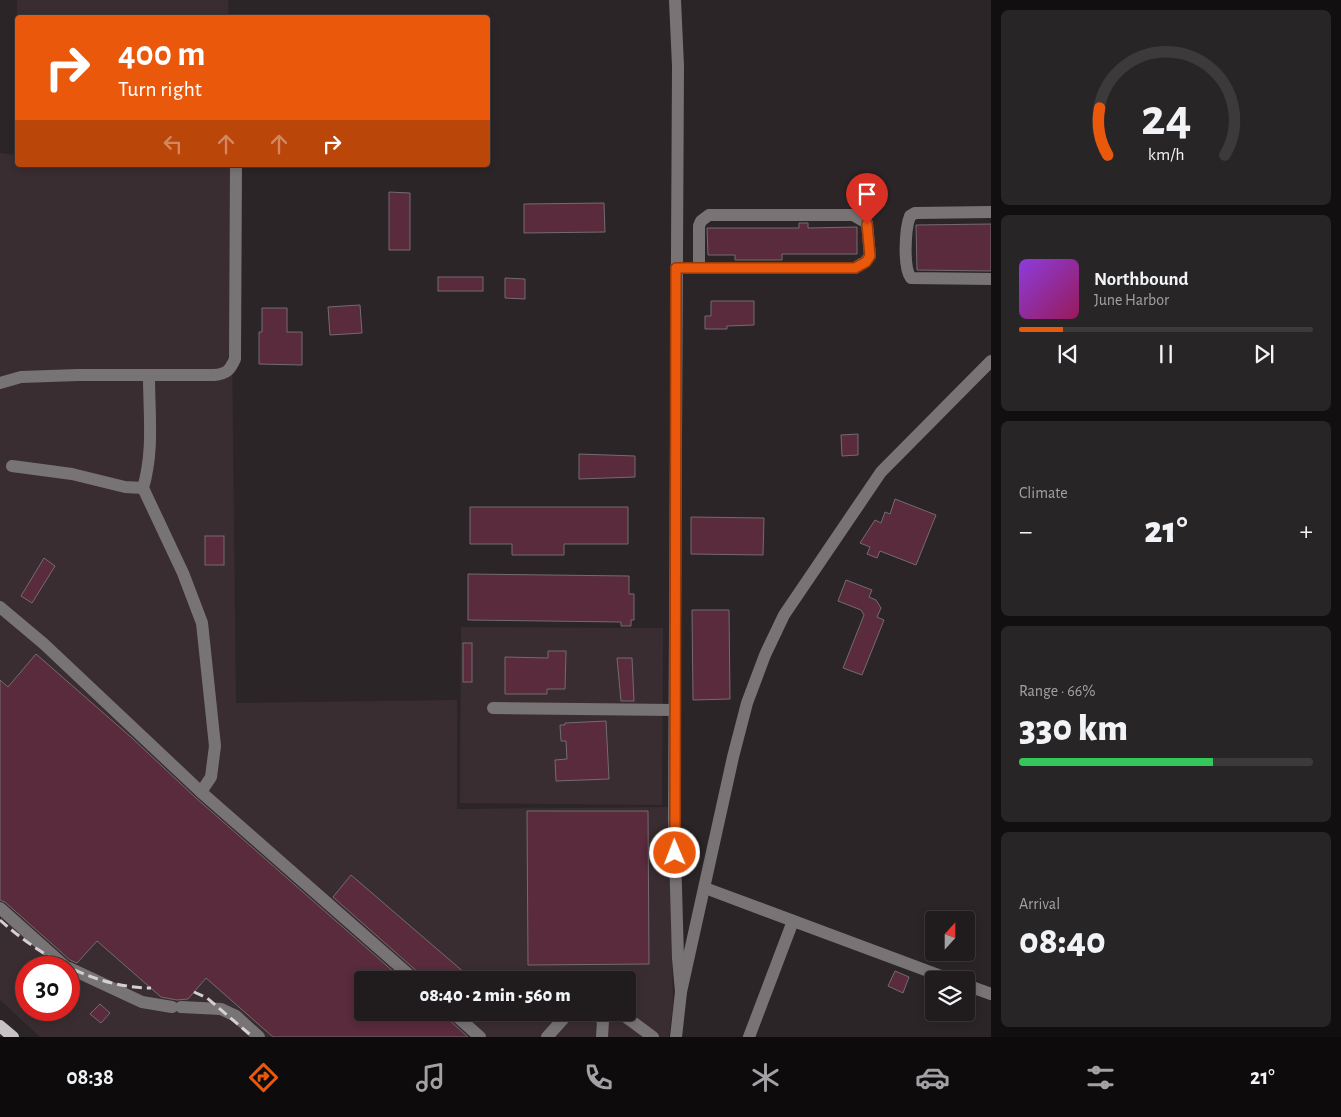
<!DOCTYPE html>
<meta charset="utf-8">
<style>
:root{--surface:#201c1d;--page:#282526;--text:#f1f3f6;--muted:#a2a1a4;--line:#3d3a3b;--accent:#ea580c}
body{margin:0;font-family:"Alegreya Sans",sans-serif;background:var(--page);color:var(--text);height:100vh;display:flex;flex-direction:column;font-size:19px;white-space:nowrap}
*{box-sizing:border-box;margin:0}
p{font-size:16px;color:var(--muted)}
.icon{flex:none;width:28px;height:28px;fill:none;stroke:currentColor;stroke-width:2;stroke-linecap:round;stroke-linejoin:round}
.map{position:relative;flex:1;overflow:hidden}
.sheet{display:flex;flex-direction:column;gap:10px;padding:10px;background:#120f10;width:350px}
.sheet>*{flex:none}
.guide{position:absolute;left:15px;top:15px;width:475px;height:152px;border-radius:5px;box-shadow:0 2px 8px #0003,0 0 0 1px var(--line);background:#ea580c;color:#fff;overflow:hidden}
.needle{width:32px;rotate:21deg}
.buttons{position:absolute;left:925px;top:911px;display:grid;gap:10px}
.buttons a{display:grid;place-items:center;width:50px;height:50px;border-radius:5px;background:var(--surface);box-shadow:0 2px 8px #0003,0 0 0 1px var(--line);font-size:25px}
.speed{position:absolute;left:15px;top:956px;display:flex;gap:10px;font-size:25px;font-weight:700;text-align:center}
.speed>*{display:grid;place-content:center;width:65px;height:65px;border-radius:50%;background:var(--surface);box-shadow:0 2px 8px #0003,0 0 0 1px var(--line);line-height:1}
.speed .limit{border:8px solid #d22;background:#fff;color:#111}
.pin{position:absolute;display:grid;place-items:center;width:42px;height:42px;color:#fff;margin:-51px -21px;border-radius:50% 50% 50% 0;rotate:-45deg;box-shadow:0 0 5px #0007}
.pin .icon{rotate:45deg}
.me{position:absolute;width:55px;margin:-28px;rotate:359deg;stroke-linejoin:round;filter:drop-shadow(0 0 4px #0008)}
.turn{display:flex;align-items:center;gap:18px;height:105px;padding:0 20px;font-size:22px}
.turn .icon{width:65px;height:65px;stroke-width:2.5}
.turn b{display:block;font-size:35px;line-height:42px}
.lanes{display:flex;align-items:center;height:48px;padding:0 20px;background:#0003;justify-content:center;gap:25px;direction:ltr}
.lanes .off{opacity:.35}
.big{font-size:38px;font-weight:800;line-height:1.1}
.sheet .widget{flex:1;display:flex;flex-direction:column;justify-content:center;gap:8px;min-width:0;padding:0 18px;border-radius:8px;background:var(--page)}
.sheet .dial{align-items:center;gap:0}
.dial svg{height:130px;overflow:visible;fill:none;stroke:var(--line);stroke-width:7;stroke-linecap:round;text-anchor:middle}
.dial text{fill:var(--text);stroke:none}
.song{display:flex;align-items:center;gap:15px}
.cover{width:60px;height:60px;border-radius:8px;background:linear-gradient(135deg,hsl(270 70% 55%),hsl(330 70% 35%))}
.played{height:5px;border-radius:2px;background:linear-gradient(90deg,var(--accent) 15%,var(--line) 15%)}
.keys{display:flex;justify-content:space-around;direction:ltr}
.heat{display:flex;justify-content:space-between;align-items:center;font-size:28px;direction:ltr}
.charge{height:8px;border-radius:4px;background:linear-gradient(90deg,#34c759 66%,var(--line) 0)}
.trip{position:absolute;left:354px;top:971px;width:282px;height:50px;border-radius:5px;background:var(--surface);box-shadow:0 2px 8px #0003,0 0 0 1px var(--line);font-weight:800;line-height:50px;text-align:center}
.menu{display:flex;height:80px;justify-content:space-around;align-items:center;background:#0d0b0c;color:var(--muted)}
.menu .icon{width:35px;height:35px}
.menu .current{color:var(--accent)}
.menu b{font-size:22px;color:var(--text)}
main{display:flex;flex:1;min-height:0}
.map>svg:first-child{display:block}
.built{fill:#3a2d31;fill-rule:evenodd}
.building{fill:#592b3c;stroke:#736c6e}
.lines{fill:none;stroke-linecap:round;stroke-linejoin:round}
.minor{stroke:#787475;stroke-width:12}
.major{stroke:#c9c2c4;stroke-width:12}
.rail{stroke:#d4cfd1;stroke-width:3;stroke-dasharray:10 5;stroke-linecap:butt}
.route-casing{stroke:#983908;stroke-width:12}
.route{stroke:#ea580c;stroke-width:9}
</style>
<main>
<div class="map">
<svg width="991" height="1037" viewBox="0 0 991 1037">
<rect width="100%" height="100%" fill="#2b2527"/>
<g class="built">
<polygon points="17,0 228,0 229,17 18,18 17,118"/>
<path d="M0,153L17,155L18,165H230L236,703L457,700V809L670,807L673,1004L669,1037H40L0,1000ZM26,968H69V1010H26ZM362,980H628V1012H362Z"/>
<polygon points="461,627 663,628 662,805 460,803"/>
</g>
<g class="building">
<polygon points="389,192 410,193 410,250 389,250"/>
<polygon points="604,203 605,232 524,233 524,204"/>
<polygon points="799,223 808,223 808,228 857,227 857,254 782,254 782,260 735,260 735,255 708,255 707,228 799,228"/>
<polygon points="991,224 991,271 917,270 916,225"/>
<rect x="438" y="277" width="45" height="14"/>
<polygon points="505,278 525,279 525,299 505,298"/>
<polygon points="711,301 754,301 754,325 727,326 727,329 705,329 705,316 711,316"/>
<polygon points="360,305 362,333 330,335 328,307"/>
<polygon points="262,308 287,308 287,332 302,332 302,365 259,364 259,332 262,332"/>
<polygon points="858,434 858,455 842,456 841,435"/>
<polygon points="579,454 635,456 635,477 579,479"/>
<polygon points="895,499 936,515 916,565 880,551 877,558 867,554 870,547 860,543 875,520 881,523 885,512 890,514"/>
<polygon points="470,507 628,507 628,544 564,544 564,555 512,555 512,544 470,544"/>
<polygon points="691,517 764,518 763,555 691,554"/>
<rect x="205" y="536" width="19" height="29"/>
<polygon points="44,558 55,566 32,603 21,596"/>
<polygon points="468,574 629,576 629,594 634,594 634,620 631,620 631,626 621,626 621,622 468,620"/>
<polygon points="846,580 872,590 869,597 876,600 881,608 877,617 884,620 862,675 843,668 864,615 861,610 838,601"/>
<polygon points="692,610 729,610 730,699 693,700"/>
<rect x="463" y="643" width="9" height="39"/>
<polygon points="548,651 566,651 565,689 547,689 547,694 505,694 505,657 548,658"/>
<polygon points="36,654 132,738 196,798 403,980 362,980 362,1012 444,1012 447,1018 468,1037 273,1037 206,978 188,999 177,1000 161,997 97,941 77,963 70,960 5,902 0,900 0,680 8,687"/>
<polygon points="617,658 632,658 634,701 621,701"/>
<polygon points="606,721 609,779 556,781 555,760 567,759 566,741 561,741 560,725 565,725 565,723"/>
<polygon points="527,811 648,811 649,964 528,965"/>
<polygon points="351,875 473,980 423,980 420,974 333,897"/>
<polygon points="895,971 909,977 903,993 888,986"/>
<polygon points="100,1004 110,1013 101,1023 90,1014"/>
</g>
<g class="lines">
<g class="minor">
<polyline points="675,0 678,66 674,818 678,958 681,992"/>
<path d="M991,212L915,213L910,216C905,229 903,268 911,278L991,279"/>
<polyline points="676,268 855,268 865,262 870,256 867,223 853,215 709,215 701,221 699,226 699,268"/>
<path d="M149,376C149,414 154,451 143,488L183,573L202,623L215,746L211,777L201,792"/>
<path d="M0,383L21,377L78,375H214C227,374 230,370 235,359L236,165"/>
<polyline points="12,466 72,474 125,487 143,488"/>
<polyline points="0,607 44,644 201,792 415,980"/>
<polyline points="493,708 674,710"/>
<polyline points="705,888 952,980"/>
<polyline points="0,908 67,968"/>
<polyline points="69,968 142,1002 172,1007"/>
<polyline points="966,985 991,994"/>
<polyline points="181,1007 221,1009 236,1016 259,1037"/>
<polyline points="452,1012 480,1037"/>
<polyline points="596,1012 603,1021 602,1037"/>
<polyline points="619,1012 653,1037"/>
<polyline points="547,1037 565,1017 574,1012"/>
<polyline points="676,1037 681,992 733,757 747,703 765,655 784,615 881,472 991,361"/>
<polyline points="749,1037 793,921"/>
</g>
<polyline class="major" points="0,1026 13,1037"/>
<g class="rail">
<path d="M0,920C40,956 95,988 151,988"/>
<polyline points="194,992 207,998 253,1037"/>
</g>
</g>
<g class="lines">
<defs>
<polyline id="route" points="675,853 676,268 855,268 866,262 870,256 867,224"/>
</defs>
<use href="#route" class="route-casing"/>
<use href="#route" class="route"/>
</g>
</svg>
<div class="buttons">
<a><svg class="needle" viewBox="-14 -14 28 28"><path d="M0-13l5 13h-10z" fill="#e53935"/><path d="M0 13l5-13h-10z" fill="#a2a1a4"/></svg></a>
<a><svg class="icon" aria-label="layers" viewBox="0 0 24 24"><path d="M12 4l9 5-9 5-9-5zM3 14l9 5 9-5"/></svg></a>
</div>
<div class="speed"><div class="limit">30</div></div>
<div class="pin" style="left:867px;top:224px;background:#d93025"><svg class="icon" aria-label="arrive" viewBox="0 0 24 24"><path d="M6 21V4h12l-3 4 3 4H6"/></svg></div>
<svg class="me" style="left:675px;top:853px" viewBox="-20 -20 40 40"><circle r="17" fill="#ea580c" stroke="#fff" stroke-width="3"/><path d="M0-11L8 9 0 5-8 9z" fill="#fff"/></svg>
<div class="trip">08:40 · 2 min · 560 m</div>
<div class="guide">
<div class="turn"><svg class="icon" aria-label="right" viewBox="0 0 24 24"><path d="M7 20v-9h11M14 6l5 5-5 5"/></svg><div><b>400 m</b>Turn right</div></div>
<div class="lanes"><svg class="icon off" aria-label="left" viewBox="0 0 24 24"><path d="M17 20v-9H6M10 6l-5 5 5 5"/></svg><svg class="icon off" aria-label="ahead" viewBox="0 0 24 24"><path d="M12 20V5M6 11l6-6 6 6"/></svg><svg class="icon off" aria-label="ahead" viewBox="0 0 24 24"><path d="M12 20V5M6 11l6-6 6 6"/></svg><svg class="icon" aria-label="right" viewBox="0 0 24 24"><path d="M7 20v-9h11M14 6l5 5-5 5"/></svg></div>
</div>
</div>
<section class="sheet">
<div class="widget dial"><svg viewBox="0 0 100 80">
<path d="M14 69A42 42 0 1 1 86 69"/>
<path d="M14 69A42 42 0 0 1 9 40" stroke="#ea580c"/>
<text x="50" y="56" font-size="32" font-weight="700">24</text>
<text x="50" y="72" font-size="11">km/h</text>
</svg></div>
<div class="widget">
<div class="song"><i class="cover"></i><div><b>Northbound</b><p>June Harbor</p></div></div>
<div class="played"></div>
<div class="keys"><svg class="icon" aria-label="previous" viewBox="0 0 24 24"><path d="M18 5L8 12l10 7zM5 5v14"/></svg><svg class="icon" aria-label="pause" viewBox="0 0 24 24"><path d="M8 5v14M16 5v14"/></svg><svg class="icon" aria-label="next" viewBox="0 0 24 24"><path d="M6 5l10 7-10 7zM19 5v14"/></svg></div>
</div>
<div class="widget"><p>Climate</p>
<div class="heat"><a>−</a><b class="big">21°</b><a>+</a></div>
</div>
<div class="widget"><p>Range · 66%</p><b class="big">330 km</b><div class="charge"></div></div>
<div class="widget"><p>Arrival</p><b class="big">08:40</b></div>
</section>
</main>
<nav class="menu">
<b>08:38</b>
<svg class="icon current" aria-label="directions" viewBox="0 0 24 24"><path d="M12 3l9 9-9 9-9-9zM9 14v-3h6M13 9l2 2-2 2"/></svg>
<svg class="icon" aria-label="music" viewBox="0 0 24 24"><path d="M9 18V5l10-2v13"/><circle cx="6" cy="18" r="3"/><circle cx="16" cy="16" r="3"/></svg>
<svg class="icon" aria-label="phone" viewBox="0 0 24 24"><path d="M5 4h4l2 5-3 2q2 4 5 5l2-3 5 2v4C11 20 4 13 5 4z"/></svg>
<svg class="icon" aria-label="climate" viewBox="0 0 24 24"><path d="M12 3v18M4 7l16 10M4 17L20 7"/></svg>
<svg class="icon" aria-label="car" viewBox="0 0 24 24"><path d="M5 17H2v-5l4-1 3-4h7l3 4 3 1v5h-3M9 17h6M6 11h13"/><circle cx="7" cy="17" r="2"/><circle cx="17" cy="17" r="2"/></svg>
<svg class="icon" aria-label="filters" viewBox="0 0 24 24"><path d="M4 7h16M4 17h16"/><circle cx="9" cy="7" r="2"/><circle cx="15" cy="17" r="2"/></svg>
<b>21°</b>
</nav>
